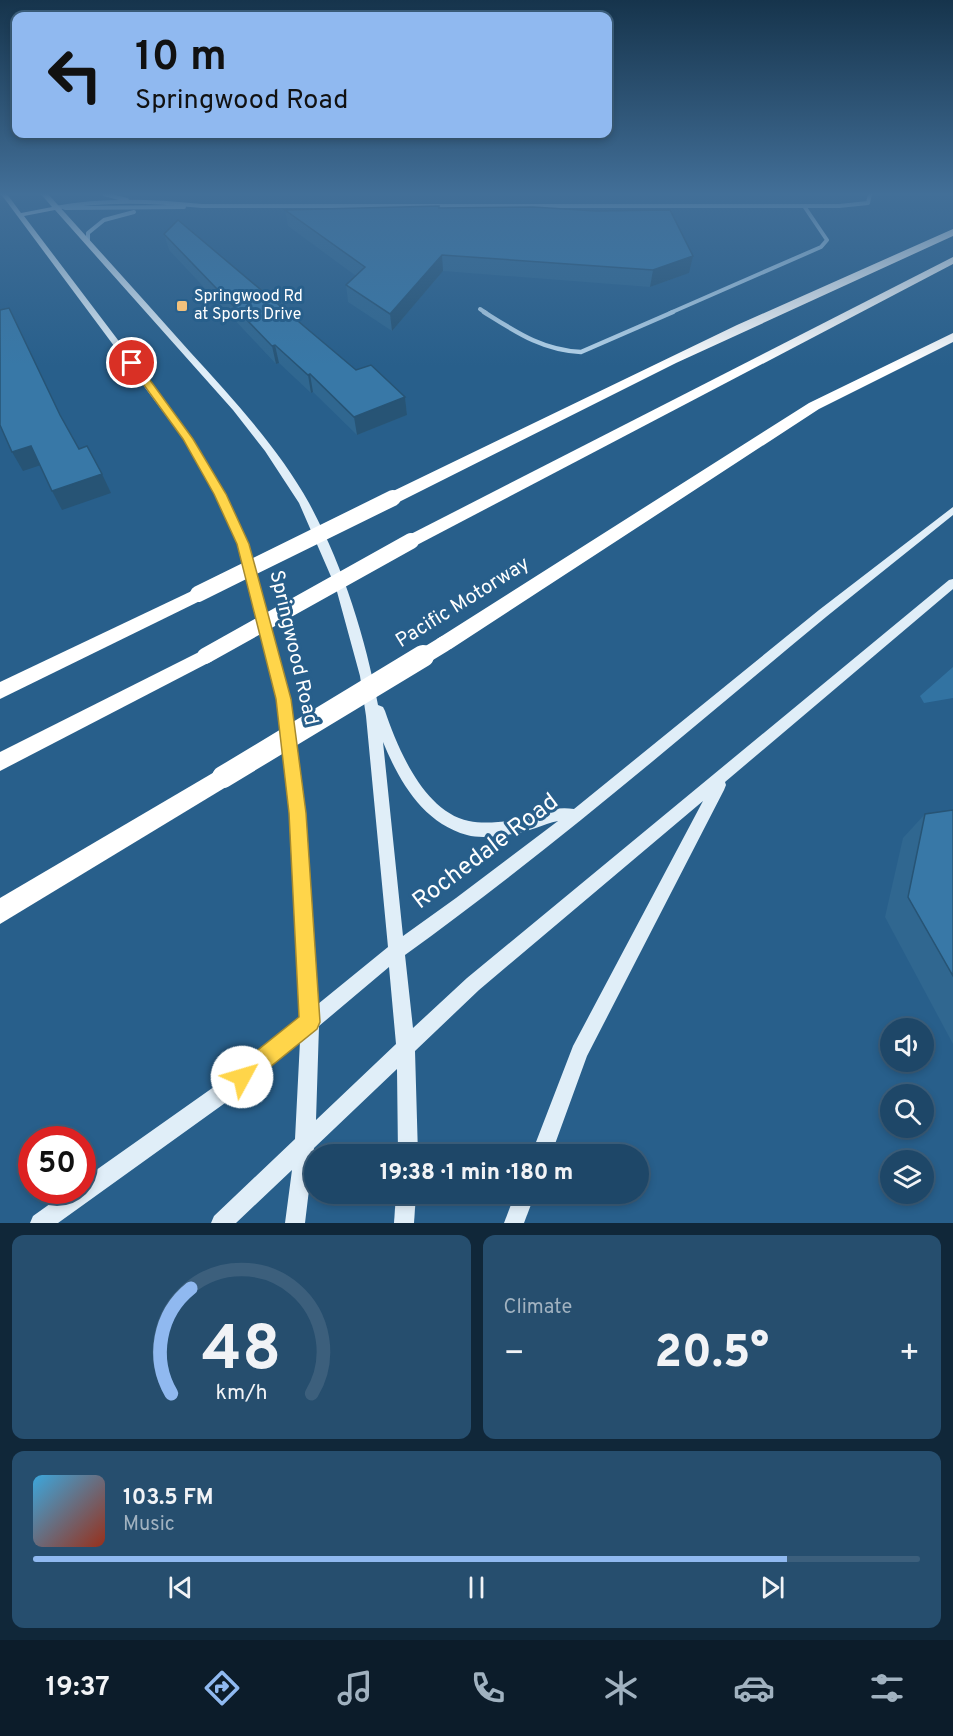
<!DOCTYPE html>
<meta charset="utf-8">
<style>
:root{--surface:#1e4768;--page:#264e6e;--text:#f1f3f6;--muted:#a1b2c0;--line:#3c5f7c;--accent:#90b9f0}
body{margin:0;font-family:Overpass,sans-serif;background:var(--page);color:var(--text);height:100vh;display:flex;flex-direction:column;font-size:22px;white-space:nowrap}
*{box-sizing:border-box;margin:0}
p{font-size:20px;color:var(--muted)}
.icon{flex:none;width:33px;height:33px;fill:none;stroke:currentColor;stroke-width:2;stroke-linecap:round;stroke-linejoin:round}
.map{position:relative;height:1223px;overflow:hidden}
.panel{display:flex;flex-direction:column;gap:12px;padding:12px;background:#102739;flex:1}
.panel>*{flex:none}
.top-card{position:absolute;left:12px;top:12px;width:600px;height:126px;border-radius:12px;box-shadow:0 3px 9px #0003,0 0 0 2px var(--line);background:#90b9f0;color:#111;overflow:hidden}
.buttons{position:absolute;left:880px;top:1018px;display:grid;gap:12px}
.buttons a{display:grid;place-items:center;width:54px;height:54px;border-radius:50%;background:var(--surface);box-shadow:0 3px 9px #0003,0 0 0 2px var(--line);font-size:30px}
.speed{position:absolute;left:18px;top:1126px;display:flex;gap:12px;font-size:30px;font-weight:700;text-align:center}
.speed>*{display:grid;place-content:center;width:78px;height:78px;border-radius:50%;background:var(--surface);box-shadow:0 3px 9px #0003,0 0 0 2px var(--line);line-height:1}
.speed .limit{border:9px solid #d22;background:#fff;color:#111}
.pin{position:absolute;display:grid;place-items:center;width:51px;height:51px;color:#fff;margin:-26px;border:3px solid #fff;border-radius:50%;box-shadow:0 2px 6px #0007}
.me{position:absolute;width:66px;margin:-33px;rotate:51deg;stroke-linejoin:round;filter:drop-shadow(0 0 4px #0008)}
.turn{display:flex;align-items:center;gap:21px;height:126px;padding:0 24px;font-size:27px}
.turn .icon{width:78px;height:78px;stroke-width:2.5}
.turn b{display:block;font-size:42px;line-height:51px}
.big{font-size:45px;font-weight:800;line-height:1.1}
.panel .widget{flex:1;display:flex;flex-direction:column;justify-content:center;gap:9px;min-width:0;padding:0 21px;border-radius:12px;background:var(--page)}
.panel .dial{align-items:center;gap:0}
.dial svg{height:156px;overflow:visible;fill:none;stroke:var(--line);stroke-width:7;stroke-linecap:round;text-anchor:middle}
.dial text{fill:var(--text);stroke:none}
.song{display:flex;align-items:center;gap:18px}
.cover{width:72px;height:72px;border-radius:9px;background:linear-gradient(135deg,hsl(200 70% 55%),hsl(10 70% 35%))}
.played{height:6px;border-radius:3px;background:linear-gradient(90deg,var(--accent) 85%,var(--line) 85%)}
.keys{display:flex;justify-content:space-around;direction:ltr}
.heat{display:flex;justify-content:space-between;align-items:center;font-size:33px;direction:ltr}
.panel .tiles{flex:1;display:grid;gap:12px;grid-template-columns:1fr 1fr}
.widget:last-child{grid-column:span 2}
.trip{position:absolute;left:304px;top:1144px;width:345px;height:60px;border-radius:30px;background:var(--surface);box-shadow:0 3px 9px #0003,0 0 0 2px var(--line);font-weight:800;line-height:60px;text-align:center}
.dock{display:flex;height:96px;justify-content:space-around;align-items:center;background:#0c1c2a;color:var(--muted)}
.dock .icon{width:42px;height:42px}
.dock .current{color:var(--accent)}
.dock b{font-size:27px;color:var(--text)}
.map>svg:first-child{display:block}
.green{fill:#3273a2}
.lines{fill:none;stroke-linecap:round;stroke-linejoin:round}
.minor-far1{stroke:#b6d4ea;stroke-width:4}
.minor{stroke:#b6d4ea;stroke-width:4.5}
.secondary{fill:#e0eef8;fill-rule:evenodd}
.motorway{fill:#fff;fill-rule:evenodd}
.motorway-bridge-far1{stroke:#fff;stroke-width:16}
.motorway-bridge{stroke:#fff;stroke-width:22}
.wall{fill:#306790}
.shaded-wall{fill:#275475}
.building{fill:#3878a7;stroke:#275475;stroke-width:1.5}
.route{fill:#ffd54a;stroke:#a68a30;stroke-width:1.5}
.poi-dot{fill:#f2c17c;stroke:#285f8b;stroke-width:2}
.labels{text-anchor:middle;dominant-baseline:central;stroke-width:6;stroke-linejoin:round;paint-order:stroke}
.far-poi-label{font-size:16px;fill:#fff;stroke:#285f8b;text-anchor:start}
.street-label{font-size:20px;fill:#fff;stroke:#285f8b}
.near-street-label{font-size:24px;fill:#fff;stroke:#285f8b}
</style>
<div class="map">
<svg width="953" height="1223" viewBox="0 0 953 1223">
<rect width="100%" height="100%" fill="#285f8b"/>
<polygon class="green" points="953,667 953,698 924,703 920,696"/>
<g class="lines">
<g class="minor-far1">
<polyline points="104,194 127,200"/>
<path d="M55,208C104,199 153,201 202,206H839L868,203L870,194"/>
<polyline points="65,208 184,207"/>
<polyline points="88,243 88,233 104,220 134,212"/>
<polyline points="480,309 486,313"/>
<polyline points="670,313 821,247 827,240 804,206"/>
</g>
<path class="minor" d="M484,312C516,332 542,350 581,352L673,312"/>
<g class="secondary">
<path d="M1,194H7L21,213L52,207L41,194H48C96,247 144,300 191,353C232,398 280,450 309,503C343,566 365,636 378,705L383,707L385,711C398,749 424,812 469,821C483,824 501,822 515,820C536,816 552,805 574,809L819,610L953,507V515C911,549 868,583 826,617C687,732 551,850 405,955L413,1028L467,978L949,580L953,579V589L725,782L726,785L724,790L587,1056L551,1155H531L573,1046L703,801L479,990L415,1051L418,1155H398L397,1069L314,1148L305,1223H285L292,1170L236,1223H211L214,1216L295,1139L300,1041L232,1098L58,1223H30L33,1216L68,1191H82V1180L218,1084L301,1017L291,813L276,699L237,544L215,494L184,440ZM55,210L233,410L265,451L299,503L336,588L360,676L366,716L388,947L318,1004L305,813L290,699L249,544L225,494L193,439L24,216ZM383,742C399,781 423,823 467,835C481,839 499,836 513,834C529,832 543,824 558,821L456,898L403,936ZM389,967L396,1044L316,1120L319,1026Z"/>
<polygon points="396,1194 416,1194 414,1223 394,1223"/>
<polygon points="515,1194 535,1194 524,1223 504,1223"/>
</g>
<g class="motorway">
<polygon points="953,229 953,236 676,363 399,502 387,502 385,498 387,494 737,325"/>
<polygon points="953,257 953,264 417,545 405,545 403,541 405,537"/>
<polygon points="953,333 953,342 819,409 451,649 444,651 437,649 435,644 437,639 809,403"/>
<polygon points="198,588 204,589 207,594 204,599 0,699 0,682"/>
<polygon points="205,649 212,651 214,656 212,661 0,771 0,752"/>
<polygon points="223,767 231,770 234,777 231,784 0,924 0,898"/>
</g>
<g class="motorway-bridge-far1">
<polyline points="198,594 393,498"/>
<polyline points="205,656 411,541"/>
<polyline points="421,658 444,644"/>
</g>
<polyline class="motorway-bridge" points="223,777 423,656"/>
</g>
<g class="wall">
<polygon points="439,208 689,273 650,287 443,271 392,331 348,302 346,285 356,276 288,226 285,210"/>
<polygon points="164,234 356,370 405,397 407,415 357,435 313,392 311,393 279,363 276,364 169,250"/>
<polygon points="953,810 953,1044 885,917 903,838 925,814"/>
</g>
<g class="shaded-wall">
<polygon points="442,255 443,271 392,331 390,314"/>
<polygon points="693,256 689,273 650,287 653,270"/>
<polygon points="275,345 279,363 276,364 272,346"/>
<polygon points="310,374 313,392 311,393 308,375"/>
<polygon points="405,397 407,415 357,435 354,417"/>
<polygon points="31,446 41,465 23,471 12,452"/>
<polygon points="102,474 111,493 62,510 52,491"/>
</g>
<g class="building">
<polygon points="439,206 439,208 533,207 596,211 670,210 693,256 653,270 442,255 390,314 346,285 365,267 285,210"/>
<polygon points="178,220 356,370 371,365 405,397 354,417 310,374 308,375 275,345 272,346 164,234"/>
<polygon points="9,308 60,415 79,449 87,446 102,474 52,491 31,446 12,452 0,425 0,310"/>
<polygon points="953,810 953,976 908,897 925,814"/>
</g>
<linearGradient id="sky" x2="0" y2="1"><stop stop-color="#16344c"/><stop offset="0.53" stop-color="#426f98"/><stop offset="1" stop-color="#426f98" stop-opacity="0"/></linearGradient>
<rect width="953" height="366" fill="url(#sky)"/>
<polygon class="route" points="129,361 136,361 193,439 226,494 249,544 291,699 306,813 320,1022 317,1029 249,1084 242,1087 234,1084 231,1077 234,1069 299,1017 289,813 276,699 237,544 214,494 183,439 128,363"/>
<rect class="poi-dot" x="176" y="300" width="12" height="12" rx="3"/>
<g class="labels">
<g class="far-poi-label">
<text x="194" y="297">Springwood Rd<tspan x="194" dy="18">at Sports Drive</tspan></text>
</g>
<g class="street-label">
<text transform="translate(463 603) rotate(-32)">Pacific Motorway</text>
<text transform="translate(293 648) rotate(77)">Springwood Road</text>
</g>
<g class="near-street-label">
<text transform="translate(486 852) rotate(-37)">Rochedale Road</text>
</g>
</g>
</svg>
<div class="buttons">
<a><svg class="icon" aria-label="sound" viewBox="0 0 24 24"><path d="M4 9h4l5-4v14l-5-4H4zM17 9q2 3 0 6"/></svg></a>
<a><svg class="icon" aria-label="search" viewBox="0 0 24 24"><circle cx="10" cy="10" r="6"/><path d="M15 15l6 6"/></svg></a>
<a><svg class="icon" aria-label="layers" viewBox="0 0 24 24"><path d="M12 4l9 5-9 5-9-5zM3 14l9 5 9-5"/></svg></a>
</div>
<div class="speed"><div class="limit">50</div></div>
<div class="pin" style="left:132px;top:363px;background:#d93025"><svg class="icon" aria-label="arrive" viewBox="0 0 24 24"><path d="M6 21V4h12l-3 4 3 4H6"/></svg></div>
<svg class="me" style="left:242px;top:1077px" viewBox="-20 -20 40 40"><circle r="19" fill="#fff"/><path d="M0-13L10 11 0 6-10 11z" fill="#ffd54a"/></svg>
<div class="trip">19:38 · 1 min · 180 m</div>
<div class="top-card">
<div class="turn"><svg class="icon" aria-label="left" viewBox="0 0 24 24"><path d="M17 20v-9H6M10 6l-5 5 5 5"/></svg><div><b>10 m</b>Springwood Road</div></div>
</div>
</div>
<section class="panel">
<div class="tiles">
<div class="widget dial"><svg viewBox="0 0 100 80">
<path d="M14 69A42 42 0 1 1 86 69"/>
<path d="M14 69A42 42 0 0 1 24 15" stroke="#90b9f0"/>
<text x="50" y="56" font-size="32" font-weight="700">48</text>
<text x="50" y="72" font-size="11">km/h</text>
</svg></div>
<div class="widget"><p>Climate</p>
<div class="heat"><a>−</a><b class="big">20.5°</b><a>+</a></div>
</div>
<div class="widget">
<div class="song"><i class="cover"></i><div><b>103.5 FM</b><p>Music</p></div></div>
<div class="played"></div>
<div class="keys"><svg class="icon" aria-label="previous" viewBox="0 0 24 24"><path d="M18 5L8 12l10 7zM5 5v14"/></svg><svg class="icon" aria-label="pause" viewBox="0 0 24 24"><path d="M8 5v14M16 5v14"/></svg><svg class="icon" aria-label="next" viewBox="0 0 24 24"><path d="M6 5l10 7-10 7zM19 5v14"/></svg></div>
</div>
</div>
</section>
<nav class="dock">
<b>19:37</b>
<svg class="icon current" aria-label="directions" viewBox="0 0 24 24"><path d="M12 3l9 9-9 9-9-9zM9 14v-3h6M13 9l2 2-2 2"/></svg>
<svg class="icon" aria-label="music" viewBox="0 0 24 24"><path d="M9 18V5l10-2v13"/><circle cx="6" cy="18" r="3"/><circle cx="16" cy="16" r="3"/></svg>
<svg class="icon" aria-label="phone" viewBox="0 0 24 24"><path d="M5 4h4l2 5-3 2q2 4 5 5l2-3 5 2v4C11 20 4 13 5 4z"/></svg>
<svg class="icon" aria-label="climate" viewBox="0 0 24 24"><path d="M12 3v18M4 7l16 10M4 17L20 7"/></svg>
<svg class="icon" aria-label="car" viewBox="0 0 24 24"><path d="M5 17H2v-5l4-1 3-4h7l3 4 3 1v5h-3M9 17h6M6 11h13"/><circle cx="7" cy="17" r="2"/><circle cx="17" cy="17" r="2"/></svg>
<svg class="icon" aria-label="filters" viewBox="0 0 24 24"><path d="M4 7h16M4 17h16"/><circle cx="9" cy="7" r="2"/><circle cx="15" cy="17" r="2"/></svg>
</nav>
